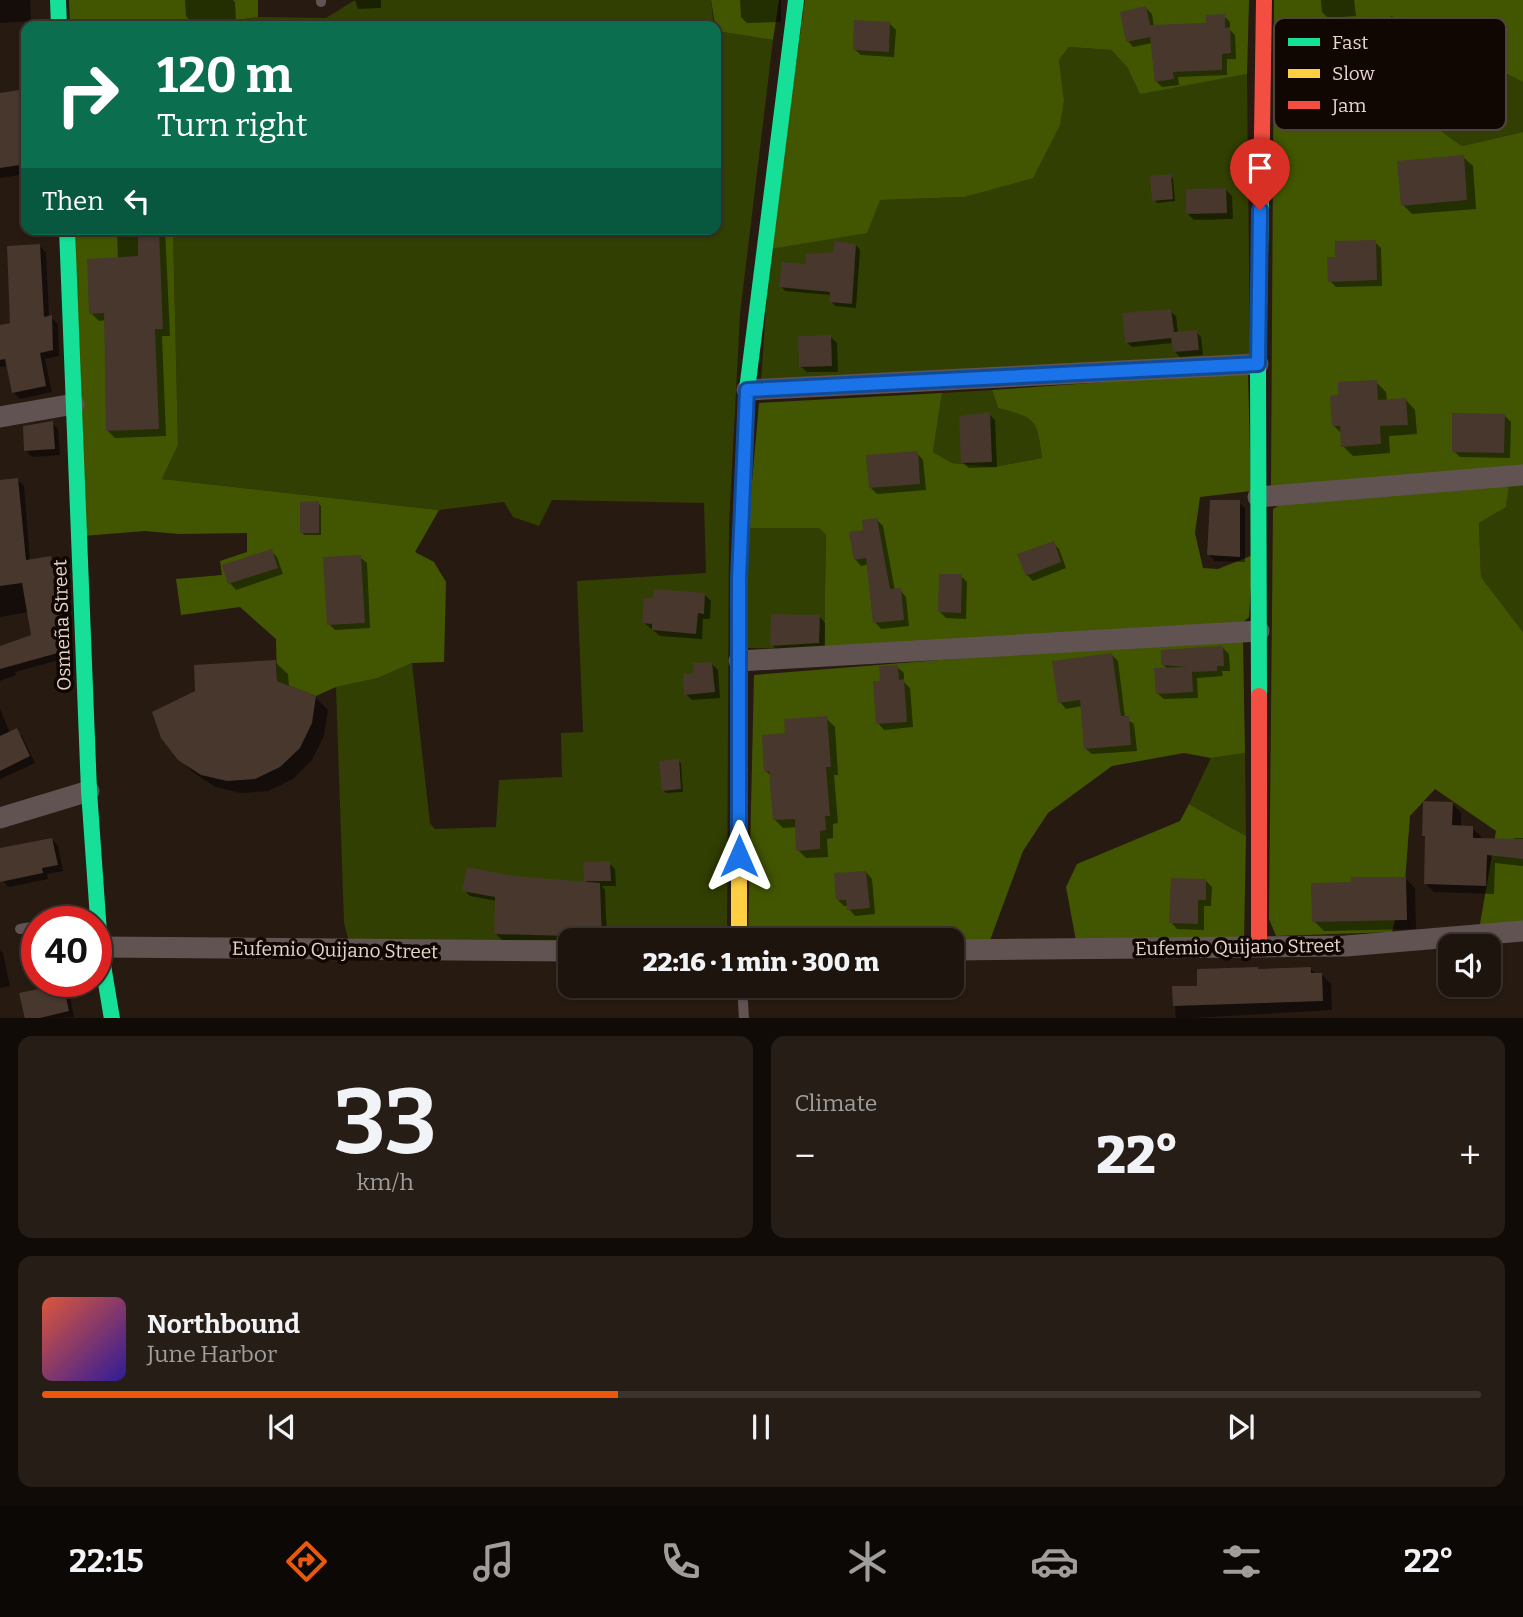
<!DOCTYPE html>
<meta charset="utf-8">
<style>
:root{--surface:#1d140d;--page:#251d16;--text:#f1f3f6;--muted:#a09e9d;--line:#3b332e;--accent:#ea580c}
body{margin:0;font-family:Bitter,serif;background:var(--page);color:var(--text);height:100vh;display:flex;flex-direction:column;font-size:26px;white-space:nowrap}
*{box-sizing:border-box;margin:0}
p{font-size:23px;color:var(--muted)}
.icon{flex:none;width:38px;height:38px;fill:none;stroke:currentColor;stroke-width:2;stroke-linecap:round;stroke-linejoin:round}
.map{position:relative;height:1018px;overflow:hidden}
.side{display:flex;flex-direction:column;gap:18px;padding:18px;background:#100b07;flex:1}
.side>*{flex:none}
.top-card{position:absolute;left:21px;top:21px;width:700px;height:214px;border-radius:14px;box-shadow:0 2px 5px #0004,0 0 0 2px var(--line);background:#0b6e4f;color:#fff;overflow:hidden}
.tools{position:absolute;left:1438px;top:934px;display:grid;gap:14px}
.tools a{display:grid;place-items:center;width:63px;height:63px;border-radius:14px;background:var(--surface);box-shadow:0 2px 5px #0004,0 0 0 2px var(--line);font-size:35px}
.speed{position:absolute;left:21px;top:906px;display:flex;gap:14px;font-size:35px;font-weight:700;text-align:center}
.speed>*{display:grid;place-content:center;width:91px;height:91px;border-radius:50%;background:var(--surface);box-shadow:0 2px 5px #0004,0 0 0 2px var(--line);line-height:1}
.speed .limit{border:10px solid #d22;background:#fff;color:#111}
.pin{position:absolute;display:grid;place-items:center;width:60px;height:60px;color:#fff;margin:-72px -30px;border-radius:50% 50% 50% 0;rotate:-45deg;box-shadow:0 0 7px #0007}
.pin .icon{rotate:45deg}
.me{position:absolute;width:77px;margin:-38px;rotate:0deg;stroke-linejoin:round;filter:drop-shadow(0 0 5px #0008)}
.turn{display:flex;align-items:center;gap:24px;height:147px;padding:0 21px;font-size:32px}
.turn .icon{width:91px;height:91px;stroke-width:2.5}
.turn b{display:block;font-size:49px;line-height:60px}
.then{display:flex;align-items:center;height:66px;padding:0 21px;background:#0003;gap:14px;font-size:26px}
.big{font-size:52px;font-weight:800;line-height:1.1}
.side .widget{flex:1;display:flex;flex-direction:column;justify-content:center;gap:10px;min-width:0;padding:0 24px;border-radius:14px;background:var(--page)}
.side .dial{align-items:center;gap:0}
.dial b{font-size:91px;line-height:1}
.song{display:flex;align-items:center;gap:21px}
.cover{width:84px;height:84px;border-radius:10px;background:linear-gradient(135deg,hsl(10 70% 55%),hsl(250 70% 35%))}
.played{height:7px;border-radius:4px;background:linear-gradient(90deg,var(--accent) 40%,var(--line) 40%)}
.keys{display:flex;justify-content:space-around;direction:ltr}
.heat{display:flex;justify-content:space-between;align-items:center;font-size:38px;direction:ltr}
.side .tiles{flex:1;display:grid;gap:18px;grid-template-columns:1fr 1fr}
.widget:last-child{grid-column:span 2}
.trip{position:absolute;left:558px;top:928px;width:406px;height:70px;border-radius:14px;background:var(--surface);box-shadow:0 2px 5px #0004,0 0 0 2px var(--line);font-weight:800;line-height:70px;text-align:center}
.tabs{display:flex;height:112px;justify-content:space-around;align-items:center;background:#0c0805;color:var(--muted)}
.tabs .icon{width:49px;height:49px}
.tabs .active{color:var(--accent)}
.tabs b{font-size:32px;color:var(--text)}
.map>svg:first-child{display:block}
.green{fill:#313f02}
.forest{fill:#425602}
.shadow{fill:#0007}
.building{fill:#47372c}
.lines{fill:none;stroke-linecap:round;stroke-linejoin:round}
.lane{stroke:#615352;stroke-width:10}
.street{stroke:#615352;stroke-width:21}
.fast{stroke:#16e098;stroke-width:16}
.slow{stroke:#ffcf43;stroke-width:16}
.jam{stroke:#f24e42;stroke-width:16}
.route-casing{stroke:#114b97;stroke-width:18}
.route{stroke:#1a73e8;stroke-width:12}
.labels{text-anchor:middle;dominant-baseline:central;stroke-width:7;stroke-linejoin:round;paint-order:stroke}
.street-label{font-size:19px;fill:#e6d5cb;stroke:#100602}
.key{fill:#100602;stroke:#50443e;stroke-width:2}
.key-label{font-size:19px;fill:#e6d5cb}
</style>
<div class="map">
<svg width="1523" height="1019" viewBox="0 0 1523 1019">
<rect width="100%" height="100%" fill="#271a11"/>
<g class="green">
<polygon points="355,0 711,0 714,26 198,26 258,17 326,18"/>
<polygon points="1393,16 1523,82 1523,132 1462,146 1442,132 1391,116 1364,100 1365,71 1372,25"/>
<polygon points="716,31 773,40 740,314 729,525 727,937 719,940 570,940 570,943 363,942 348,938 344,923 336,687 378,678 412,663 430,823 435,829 496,827 499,780 562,777 561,733 583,732 577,581 706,573 704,503 552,500 539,526 513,517 504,502 439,510 162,479 178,445 173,229 716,229"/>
<polygon points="1069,47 1111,50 1127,67 1140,93 1247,74 1250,356 761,382 770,249 880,200 964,197 1064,100 1059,60"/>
<path d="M992,390L998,408C1036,418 1037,419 1042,458L993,467L952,463L933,452L942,393Z"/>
<polygon points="1509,482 1523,482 1523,632 1481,577 1479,523 1505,507"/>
<polygon points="748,528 819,528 826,535 824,649 746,648"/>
<polygon points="1245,753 1246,836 1189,804 1211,758"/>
</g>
<g class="forest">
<polygon points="69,0 258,0 258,17 198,26 130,26 120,23 115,26 70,26"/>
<polygon points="711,0 779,0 773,40 716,31"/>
<polygon points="805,0 1249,0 1247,74 1140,94 1127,67 1111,50 1069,47 1059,60 1064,100 1060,125 1033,178 964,197 880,200 867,233 770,249"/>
<polygon points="1274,0 1523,0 1523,82 1392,16 1372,25 1364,74 1364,99 1391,116 1408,92 1431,93 1442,132 1462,146 1523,132 1523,467 1271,486"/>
<polygon points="75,229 173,229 178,445 162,479 439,510 415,552 434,562 446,582 444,662 412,663 378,678 336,687 316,696 277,681 276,639 240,607 181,615 176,579 222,575 220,561 247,552 247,533 179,534 145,531 83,536"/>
<path d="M1248,372L1251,491L1200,497L1195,533L1203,568L1218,569L1253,555L1249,617L1241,624L824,649L826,535L819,528H748L759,403L942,393L933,452L952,463L993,467L1042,458C1037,418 1035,418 998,408L992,390Z"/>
<polygon points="1509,482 1506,507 1479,523 1481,577 1523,632 1523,924 1485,927 1480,924 1496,831 1435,789 1410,816 1405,881 1392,932 1276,936 1269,919 1273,509 1287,500"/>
<polygon points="1240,636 1243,641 1245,753 1211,758 1184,753 1112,766 1048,813 1023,851 989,943 952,940 748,940 754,675"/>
<polygon points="1189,804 1246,836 1244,939 1076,941 1066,887 1077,864 1180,821"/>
</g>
<g class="shadow">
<polygon points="0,0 30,0 31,21 0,23"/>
<polygon points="185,0 233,0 235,2 236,21 192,23 186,16"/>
<polygon points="355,0 381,0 381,8 358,9"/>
<polygon points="740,0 781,0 781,22 747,23 741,17"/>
<polygon points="1321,0 1354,0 1356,16 1328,18 1322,12"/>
<polygon points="1146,8 1152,14 1154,27 1208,25 1224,16 1230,22 1230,30 1235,35 1236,59 1227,59 1227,75 1178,77 1179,85 1162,87 1156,81 1152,43 1133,47 1128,41"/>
<polygon points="889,23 896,30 894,57 861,55 854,49"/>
<polygon points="26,91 26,174 0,178 0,95"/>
<polygon points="1463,157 1473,166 1476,209 1412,214 1403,205"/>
<polygon points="1170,176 1173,179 1175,201 1157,203 1154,200"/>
<polygon points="1226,190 1232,196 1233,219 1194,220 1188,214"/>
<polygon points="117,229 165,229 170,336 162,336 166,436 115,438 107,430 106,320 99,321 91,313 118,259"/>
<polygon points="1375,242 1381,248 1382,286 1336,287 1330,281 1337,258"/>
<polygon points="856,245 860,250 856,308 835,306 831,301 831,295 785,291 781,286 808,266"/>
<polygon points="40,246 46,253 49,318 51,317 58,324 59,356 45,359 52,392 20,399 13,392 8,366 0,367 0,327 12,325"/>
<polygon points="1170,311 1176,316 1178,333 1196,332 1201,337 1203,355 1180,357 1174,351 1173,343 1132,347 1126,342"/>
<polygon points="831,337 837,343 838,372 807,372 800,366"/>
<polygon points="1376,382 1386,392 1387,401 1406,400 1415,410 1417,434 1389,436 1390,453 1353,456 1343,446 1342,434 1334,426"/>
<polygon points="989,414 995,420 997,467 969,468 962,462"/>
<polygon points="1505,416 1511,422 1510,458 1460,457 1454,451"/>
<polygon points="52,423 58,429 60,455 32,457 26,451"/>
<polygon points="917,453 923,460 926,490 877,494 871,488"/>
<polygon points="18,480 24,486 30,561 50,558 56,564 64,606 0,617 0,481"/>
<polygon points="1239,502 1245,508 1245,562 1215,561 1209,555"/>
<polygon points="318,503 321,506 321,535 304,535 302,532"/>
<polygon points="877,520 883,526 895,591 900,590 906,597 909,626 881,629 875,622 869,564 861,566 855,559 865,531"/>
<polygon points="1053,543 1059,549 1066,568 1033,581 1027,575"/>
<polygon points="271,551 277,557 283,574 236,590 230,583"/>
<polygon points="360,557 367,563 370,628 335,630 329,624"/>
<polygon points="961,576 967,582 966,619 946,618 939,611"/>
<polygon points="705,595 711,601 710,619 703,619 702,639 660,636 643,622"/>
<polygon points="819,616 825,623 825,649 778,652 772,645"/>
<polygon points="64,623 69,629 70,657 15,672 16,675 0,681 0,648"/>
<polygon points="1223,648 1229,654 1230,671 1222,671 1223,676 1197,678 1198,698 1164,699 1157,693 1168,669 1163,665"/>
<polygon points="1111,654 1118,661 1125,718 1134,724 1137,751 1092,754 1085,748 1082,706 1066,709 1060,702"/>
<polygon points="275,662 288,674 289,687 315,697 328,710 324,736 312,760 293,779 268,791 241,793 215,787 193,772 179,759"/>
<polygon points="712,664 718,670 720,698 692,700 686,694 696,675"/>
<polygon points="897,667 904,673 904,682 910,688 913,727 884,730 878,723 882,682"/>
<polygon points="0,709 10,733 16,730 22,736 35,763 0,779"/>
<polygon points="826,718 835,727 838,775 834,775 838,823 833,824 833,838 827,839 828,857 806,858 798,850 797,827 783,828 775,820 771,776 766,771 787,735"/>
<polygon points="678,761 681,763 683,792 666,793 663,790"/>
<polygon points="1453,804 1461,813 1461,827 1472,828 1481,836 1481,840 1514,841 1514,838 1523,838 1523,866 1495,863 1494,894 1434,892 1425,883 1427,839 1423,835"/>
<polygon points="52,840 58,846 63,871 47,874 48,879 9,887 3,881 0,850"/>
<polygon points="609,863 615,869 616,886 602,886 605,890 607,940 502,940 496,934 497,901 470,896 464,890 513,877 589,884 585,880"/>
<polygon points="866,872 872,879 875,914 855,916 849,909 849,906 844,906 838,900"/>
<polygon points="1405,878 1415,888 1416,929 1324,931 1314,921 1353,884"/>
<polygon points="1206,881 1212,887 1211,906 1204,906 1204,930 1177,929 1171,922"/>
<polygon points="0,950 3,953 10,986 0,988"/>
<polygon points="1310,968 1317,975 1322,975 1331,984 1332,1010 1176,1019 1174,988 1199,987"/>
<polygon points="62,985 69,992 74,1017 27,1019"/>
</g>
<g class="building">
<polygon points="1146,6 1150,25 1206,23 1206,15 1225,14 1225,28 1230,27 1231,53 1222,54 1222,70 1173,72 1174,79 1155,82 1150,37 1126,42 1120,12"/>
<polygon points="854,20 890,22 889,52 853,50"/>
<polygon points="26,89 26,164 0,168 0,93"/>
<polygon points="1464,155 1467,200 1401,206 1397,161"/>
<polygon points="1171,174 1173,199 1152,201 1150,176"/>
<polygon points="1226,188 1227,213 1186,214 1186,189"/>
<polygon points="138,229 159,229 163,329 155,329 159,429 106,431 104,313 89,314 87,259 138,256"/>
<polygon points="1376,240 1377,280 1328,282 1327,257 1335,257 1335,241"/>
<polygon points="834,241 856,244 852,304 829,302 830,292 779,287 782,262 806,264 805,254 833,252"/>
<polygon points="40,244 44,317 52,315 53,350 40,353 46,386 12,393 5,359 0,360 0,325 10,323 7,246"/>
<polygon points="1171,309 1174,332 1197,330 1199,350 1173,352 1171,338 1125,343 1122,313"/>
<polygon points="831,335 832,366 799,367 798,336"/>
<polygon points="1377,380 1378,400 1406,398 1408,425 1380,426 1381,444 1341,447 1340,426 1332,426 1330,396 1338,395 1338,382"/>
<polygon points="990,412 992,462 961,463 959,416"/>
<polygon points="1452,413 1505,414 1504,453 1452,452"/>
<polygon points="53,421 55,449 24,451 23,426"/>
<polygon points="918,451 920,484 869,488 866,455"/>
<polygon points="18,478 26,560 51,556 62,618 64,618 65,651 0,669 0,646 31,635 22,583 0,586 0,480"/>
<polygon points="1210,500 1240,500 1240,557 1207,555"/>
<polygon points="319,501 319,533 300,533 300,502"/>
<polygon points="877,518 890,589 901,588 904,620 873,623 866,558 854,560 849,532 863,530 862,520"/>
<polygon points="1054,541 1061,562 1026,576 1017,554"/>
<polygon points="272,549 278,568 228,584 222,565"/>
<polygon points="361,555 365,623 327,625 323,557"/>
<polygon points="939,574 962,574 961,613 938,612"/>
<polygon points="654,589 705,593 704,614 698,613 696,634 652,630 652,624 642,623 644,598 653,598"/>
<polygon points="771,614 820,615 819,643 770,646"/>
<polygon points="1223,646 1224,666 1217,666 1217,671 1192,672 1193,692 1156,694 1154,668 1187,667 1161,665 1161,650"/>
<polygon points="1112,653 1121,716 1129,716 1131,745 1084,749 1080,700 1058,703 1052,661"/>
<polygon points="276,660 277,681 316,696 312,723 300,748 280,767 255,779 227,781 201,775 178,760 161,738 152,712 195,691 194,665"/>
<polygon points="712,662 715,692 684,695 683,674 694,673 693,663"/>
<polygon points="898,665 899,680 904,679 907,722 876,724 873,681 880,681 879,666"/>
<polygon points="827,716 831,767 826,767 830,816 825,816 826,830 820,831 820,849 796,851 795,819 773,820 769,771 764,772 762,735 785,733 784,719"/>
<polygon points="17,728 30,756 0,771 0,736"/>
<polygon points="679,759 681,789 662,791 659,761"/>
<polygon points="1423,801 1453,802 1452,825 1473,826 1473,838 1523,839 1523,859 1487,855 1486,886 1424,884 1425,836 1422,836"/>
<polygon points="52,838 58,865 42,868 43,873 0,882 0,848"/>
<polygon points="610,861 611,881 584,881 583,862"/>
<polygon points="467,867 514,876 600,883 602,940 577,940 570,938 570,936 494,934 495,897 462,891"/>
<polygon points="866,871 870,908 847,910 846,900 836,900 834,873"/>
<polygon points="1351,877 1406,877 1407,920 1312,922 1311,883 1351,882"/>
<polygon points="1171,878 1206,879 1206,900 1198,900 1198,924 1169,923"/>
<polygon points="1258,967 1258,969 1311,967 1311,973 1322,973 1323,1001 1173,1006 1172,986 1197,986 1197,969"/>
<polygon points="63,984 69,1011 36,1019 25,1019 19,993"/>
</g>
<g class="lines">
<g class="lane">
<polyline points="321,0 321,2"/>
<polyline points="66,922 95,918"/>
<polyline points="20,929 37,926"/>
<polyline points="742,985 744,1019"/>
</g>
<g class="street">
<polyline points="747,390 1258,364"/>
<polyline points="0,417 74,404"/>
<polyline points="1258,497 1523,475"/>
<polyline points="739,661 1259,631"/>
<polyline points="0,818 89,791"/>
<polyline points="100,947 570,951"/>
<polyline points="952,950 1346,946 1523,931"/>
</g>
<g class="fast">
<polyline points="58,0 59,26"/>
<polyline points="67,229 89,791 100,947 112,1019"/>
<polyline points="743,488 747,390 796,0"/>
<polyline points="1259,696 1258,364 1261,201"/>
</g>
<polyline class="slow" points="739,940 739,579 743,488"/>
<g class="jam">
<polyline points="1261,201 1264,0"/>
<polyline points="1259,696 1259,947"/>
</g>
</g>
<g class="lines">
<defs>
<polyline id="route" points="739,856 739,579 747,390 1258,364 1260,210"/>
</defs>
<use href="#route" class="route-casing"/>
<use href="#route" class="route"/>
</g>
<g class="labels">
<g class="street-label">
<text transform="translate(62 625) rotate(-92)">Osmeña Street</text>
<text transform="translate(1238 947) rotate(-1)">Eufemio Quijano Street</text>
<text transform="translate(335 950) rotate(1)">Eufemio Quijano Street</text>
</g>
</g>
<rect x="1274" y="18" width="232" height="112" rx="10" class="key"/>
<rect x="1288" y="38" width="32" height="8" fill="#16e098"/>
<rect x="1288" y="69" width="32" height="9" fill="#ffcf43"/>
<rect x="1288" y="101" width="32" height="8" fill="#f24e42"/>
<g class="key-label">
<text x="1332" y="49">Fast</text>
<text x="1332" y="80">Slow</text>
<text x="1332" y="112">Jam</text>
</g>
</svg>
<div class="tools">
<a><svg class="icon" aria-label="sound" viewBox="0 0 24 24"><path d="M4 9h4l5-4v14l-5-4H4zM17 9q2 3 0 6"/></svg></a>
</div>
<div class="speed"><div class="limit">40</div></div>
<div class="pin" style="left:1260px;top:210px;background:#d93025"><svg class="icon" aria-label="arrive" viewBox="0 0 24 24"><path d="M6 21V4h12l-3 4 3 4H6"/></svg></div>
<svg class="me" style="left:739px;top:856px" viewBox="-20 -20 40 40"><path d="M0-17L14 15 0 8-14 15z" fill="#1a73e8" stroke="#fff" stroke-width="4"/></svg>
<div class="trip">22:16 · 1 min · 300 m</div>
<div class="top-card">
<div class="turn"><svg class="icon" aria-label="right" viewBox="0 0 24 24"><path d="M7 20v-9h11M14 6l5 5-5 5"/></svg><div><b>120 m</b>Turn right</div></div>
<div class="then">Then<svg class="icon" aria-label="left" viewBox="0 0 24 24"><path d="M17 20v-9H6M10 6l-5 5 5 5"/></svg></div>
</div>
</div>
<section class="side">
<div class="tiles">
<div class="widget dial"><b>33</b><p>km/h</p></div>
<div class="widget"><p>Climate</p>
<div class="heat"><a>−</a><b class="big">22°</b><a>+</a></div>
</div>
<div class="widget">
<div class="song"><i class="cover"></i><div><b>Northbound</b><p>June Harbor</p></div></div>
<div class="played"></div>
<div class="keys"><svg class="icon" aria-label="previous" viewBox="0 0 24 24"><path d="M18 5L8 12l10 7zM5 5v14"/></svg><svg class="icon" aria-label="pause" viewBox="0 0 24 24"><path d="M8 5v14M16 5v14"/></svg><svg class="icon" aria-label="next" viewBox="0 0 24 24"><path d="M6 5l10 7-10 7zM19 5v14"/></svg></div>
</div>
</div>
</section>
<nav class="tabs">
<b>22:15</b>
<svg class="icon active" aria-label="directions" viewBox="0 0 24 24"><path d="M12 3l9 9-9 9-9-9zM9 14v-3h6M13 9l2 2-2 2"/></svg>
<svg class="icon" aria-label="music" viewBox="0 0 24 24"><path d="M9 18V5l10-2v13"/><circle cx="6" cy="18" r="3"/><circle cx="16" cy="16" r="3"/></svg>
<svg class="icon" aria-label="phone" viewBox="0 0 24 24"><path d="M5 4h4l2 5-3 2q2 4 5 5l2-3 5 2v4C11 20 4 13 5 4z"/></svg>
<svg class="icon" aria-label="climate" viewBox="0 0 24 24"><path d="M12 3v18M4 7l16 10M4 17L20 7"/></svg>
<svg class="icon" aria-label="car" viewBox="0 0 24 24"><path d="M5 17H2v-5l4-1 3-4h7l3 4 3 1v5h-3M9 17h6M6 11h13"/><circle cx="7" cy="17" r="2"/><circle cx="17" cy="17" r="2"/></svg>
<svg class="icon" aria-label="filters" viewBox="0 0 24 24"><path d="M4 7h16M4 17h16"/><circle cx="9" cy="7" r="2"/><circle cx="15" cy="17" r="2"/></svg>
<b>22°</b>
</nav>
